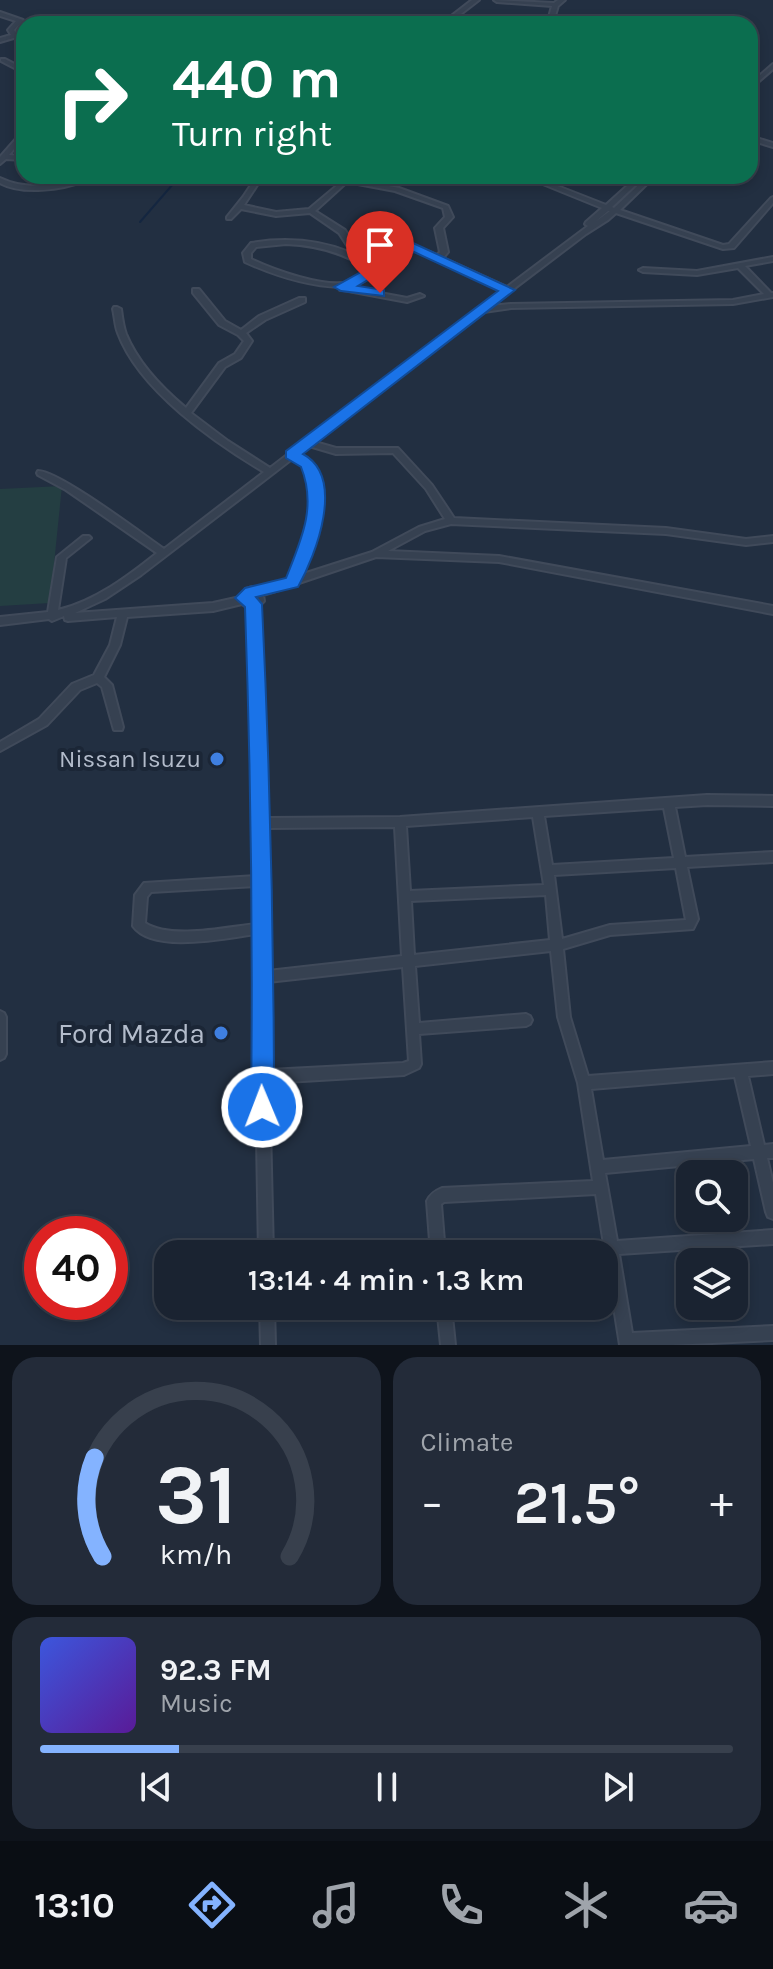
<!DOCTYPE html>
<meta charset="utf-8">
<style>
:root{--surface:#1a2331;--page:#232b39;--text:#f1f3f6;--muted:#9fa4ab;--line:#38404d;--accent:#84b3ff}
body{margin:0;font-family:Karla,sans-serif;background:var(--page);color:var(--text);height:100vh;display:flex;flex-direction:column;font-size:30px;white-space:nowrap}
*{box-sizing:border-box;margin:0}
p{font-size:26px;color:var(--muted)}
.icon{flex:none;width:44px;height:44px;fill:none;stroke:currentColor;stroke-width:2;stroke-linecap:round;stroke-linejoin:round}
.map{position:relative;height:1345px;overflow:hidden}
.sheet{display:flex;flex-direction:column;gap:12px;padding:12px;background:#0e131b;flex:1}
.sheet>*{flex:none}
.top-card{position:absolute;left:16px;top:16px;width:742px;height:168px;border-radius:24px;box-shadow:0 4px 12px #0003,0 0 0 2px var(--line);background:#0b6e4f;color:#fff;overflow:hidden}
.fabs{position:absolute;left:676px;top:1160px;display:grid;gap:16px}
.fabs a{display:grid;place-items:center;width:72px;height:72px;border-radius:16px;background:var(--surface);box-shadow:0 4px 12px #0003,0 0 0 2px var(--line);font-size:40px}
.speed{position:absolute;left:24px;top:1216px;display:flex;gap:16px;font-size:40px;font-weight:700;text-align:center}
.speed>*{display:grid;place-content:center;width:104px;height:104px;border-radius:50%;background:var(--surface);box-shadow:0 4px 12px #0003,0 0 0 2px var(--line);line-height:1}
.speed .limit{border:12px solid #d22;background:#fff;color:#111}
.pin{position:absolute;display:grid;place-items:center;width:68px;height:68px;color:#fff;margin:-82px -34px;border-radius:50% 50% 50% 0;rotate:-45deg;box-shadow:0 0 8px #0007}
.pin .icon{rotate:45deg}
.me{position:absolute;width:88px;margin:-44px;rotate:359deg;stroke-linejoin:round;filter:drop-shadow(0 0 6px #0008)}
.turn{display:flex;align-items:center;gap:28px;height:168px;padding:0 24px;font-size:36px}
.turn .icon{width:104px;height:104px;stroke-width:2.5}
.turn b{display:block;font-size:56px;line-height:68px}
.big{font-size:60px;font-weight:600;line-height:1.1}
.sheet .tile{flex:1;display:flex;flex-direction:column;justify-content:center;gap:12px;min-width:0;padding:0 28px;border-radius:24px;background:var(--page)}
.sheet .dial{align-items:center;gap:0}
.dial svg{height:208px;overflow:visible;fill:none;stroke:var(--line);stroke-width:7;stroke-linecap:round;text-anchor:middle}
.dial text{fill:var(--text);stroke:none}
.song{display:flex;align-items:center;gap:24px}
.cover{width:96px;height:96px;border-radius:12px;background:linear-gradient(135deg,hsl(230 70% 55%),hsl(270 70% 35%))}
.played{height:8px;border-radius:4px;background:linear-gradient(90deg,var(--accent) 20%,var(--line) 20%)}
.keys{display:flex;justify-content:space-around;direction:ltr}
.heat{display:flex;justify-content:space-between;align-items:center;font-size:44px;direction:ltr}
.sheet .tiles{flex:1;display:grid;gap:12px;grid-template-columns:1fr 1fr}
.tile:last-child{grid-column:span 2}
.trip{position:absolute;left:154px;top:1240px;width:464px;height:80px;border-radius:24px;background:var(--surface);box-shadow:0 4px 12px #0003,0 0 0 2px var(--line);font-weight:600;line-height:80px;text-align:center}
.dock{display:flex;height:128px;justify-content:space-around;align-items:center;background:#0a0e14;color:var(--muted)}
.dock .icon{width:56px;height:56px}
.dock .active{color:var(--accent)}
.dock b{font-size:36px;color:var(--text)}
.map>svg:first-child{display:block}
.green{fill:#243e42}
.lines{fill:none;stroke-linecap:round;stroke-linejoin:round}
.stream{stroke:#142640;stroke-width:2}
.minor-casing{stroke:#404a5a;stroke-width:4}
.minor{fill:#364151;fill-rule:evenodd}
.route{fill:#1a73e8;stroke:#114b97;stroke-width:2}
.shop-dot{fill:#3f7fe0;stroke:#1b2636;stroke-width:3}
.labels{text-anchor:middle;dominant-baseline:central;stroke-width:8;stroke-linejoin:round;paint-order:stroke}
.poi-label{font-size:24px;fill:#b3bccb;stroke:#1b2636;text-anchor:end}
.near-poi-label{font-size:28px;fill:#b3bccb;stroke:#1b2636;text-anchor:end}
</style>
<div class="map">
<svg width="773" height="1345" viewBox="0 0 773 1345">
<rect width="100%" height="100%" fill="#222f41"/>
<polygon class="green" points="62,486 50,603 0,606 0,489"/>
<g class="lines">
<polyline class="stream" points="140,222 180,176"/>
<defs>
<g id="minor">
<polygon points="472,0 479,0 448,24 441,24"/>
<polygon points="494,0 554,3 558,0 565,0 558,6 554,19 546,24 539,24 549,17 552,6 497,2"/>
<polygon points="0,12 23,20 14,30 18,36 17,37 0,42 0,38 11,35 8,30 16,21 0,16"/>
<polygon points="243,16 245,17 245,19 225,24 214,24"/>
<polygon points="1,59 5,59 24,69 24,73 1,61"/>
<polygon points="773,64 773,69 750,89 750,84"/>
<polygon points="24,131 24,137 9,155 24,156 24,160 6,159 0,164 0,157 22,132"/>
<polygon points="750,136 773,143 773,147 750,140"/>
<path d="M257,176H263L244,205L276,212L309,209L346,178L399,188L448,206L453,217L443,228L448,252L443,258L507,287L588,226L585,224L586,222L602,208L523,176H532L606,205L627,186L616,176H623L631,182L638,176H645L612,207L614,208L648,176H655L620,210L723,245L729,244L771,198L773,197V203L734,248L723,249L616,213L608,220L586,234L491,306L511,304L733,300L764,294L738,268L697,275L643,272L639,270L643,268L697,271L773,257V261L745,266L771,293H773V297L733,304L511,308L484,312L315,442L336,448H398L432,485L454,518L666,528L746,539L773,536V542L746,545L666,534L451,524L425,531L388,551L499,556L773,606V614L499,562L376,557L296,584L295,585L263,595L264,601L258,607L266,741L268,818L400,817L707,795L773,796V806L707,805L675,807L685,857L773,852V862L687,867L698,919L693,929L610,935L563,949L570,1017L588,1076L773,1062V1074L748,1076L764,1145L773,1144V1158H767L773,1183V1219L768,1217L766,1212L754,1159L605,1173L617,1241L773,1230V1244L619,1254L632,1333L773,1326V1340L671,1345H620L596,1194L444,1202L441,1204L445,1254H431L427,1201C430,1194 435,1191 442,1188L593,1181L578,1083L558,1017L551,951L415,966L419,1023L526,1014L530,1016L532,1020L530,1024L526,1026L419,1034L421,1064L419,1068L404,1075L269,1083L273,1254H259L256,1081L255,1077L256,1073V934C226,938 153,954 133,926L135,895L144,883L257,876V768L248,608L242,604L213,611L127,617L120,645L104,677L112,685L123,727L122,730H114L102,687L97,683L80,690L47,725L0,751V742L39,719L72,684L94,675L110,645L117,617L68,621L65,620L64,616L52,621L49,619L0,625V617L48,612L57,557L83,536H89L91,538L66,558L58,610C95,601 127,577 157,553L66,490L38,475L37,473L38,471C59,471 141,533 164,549L264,472C214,442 139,390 118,333C115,326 115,317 113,309L114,307H117L121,309C122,317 123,326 126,334C138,363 162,388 186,408L219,363L235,354L244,341L238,335L219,325L193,293V289H199L225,321L241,330L259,316L299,298H305V302L265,320L246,333L252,341L241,358L225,367L191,413L228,441L270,468L502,290L413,250C390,260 373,281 348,287L407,298L420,294L424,296L407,302L343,290H340V287C308,286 274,275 245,262L243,253L251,243C286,237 320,240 352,253L339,233L310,213L276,216L241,209L231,219H227V217L243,197ZM347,182L395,191L443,208L445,217L435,228L440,252L437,255L413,245L395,253L376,266L359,257L361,255L345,230L315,211ZM608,211H610L595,222ZM286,244C317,245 344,253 371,270C364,274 357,280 349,282C324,288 274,270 251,259V253L256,247ZM309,446L336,454L393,453L426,489L445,519L419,527L372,552L300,575C317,535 324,512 315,468L298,455ZM292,459L307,469C315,512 306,540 289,579L258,589L252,587L246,589L240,597L213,603L75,613L105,599L141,575ZM252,594L254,596V599L251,601L250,597ZM664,808L674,858L552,865L544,816ZM533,817L544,885L410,891L406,826ZM395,827L402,956L268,971V932L270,928L268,924V828ZM676,868L686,920L610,925L562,939L554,875ZM257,886L256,924C227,927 171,940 145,923L147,897L151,892ZM546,895L550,940L414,955L411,901ZM403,967L409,1061L403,1063L269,1070L268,982ZM735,1077L751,1146L603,1160L591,1089Z"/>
<path d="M0,178C27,191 52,185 81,179L84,181C63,190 21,195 0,183Z"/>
<polygon points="0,1011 4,1013 6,1017 6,1054 4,1058 0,1060"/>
<polygon points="260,1306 274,1306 275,1345 261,1345"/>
<polygon points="437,1306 451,1306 455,1345 441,1345"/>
</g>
</defs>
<use href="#minor" class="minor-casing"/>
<use href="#minor" class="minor"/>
</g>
<path class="route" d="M413,243L515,290L303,454C346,477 316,555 298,587L256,597L262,604C270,772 274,939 274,1107L270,1115L262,1119L254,1115L251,1107C253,940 251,774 245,607L235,598L245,588L286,578C301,540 317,507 301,467L286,458V451L498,291L414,252L358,286L384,290V296L341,291L334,287Z"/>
<g class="shop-dot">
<circle cx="217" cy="759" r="8"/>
<circle cx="221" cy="1033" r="8"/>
</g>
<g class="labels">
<g class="poi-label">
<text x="201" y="759">Nissan Isuzu</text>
</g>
<g class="near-poi-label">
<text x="205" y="1033">Ford Mazda</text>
</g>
</g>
</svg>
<div class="fabs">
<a><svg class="icon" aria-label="search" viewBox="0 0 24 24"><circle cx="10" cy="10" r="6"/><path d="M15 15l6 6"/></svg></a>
<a><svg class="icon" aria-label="layers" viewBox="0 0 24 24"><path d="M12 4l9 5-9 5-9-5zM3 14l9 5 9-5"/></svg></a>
</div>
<div class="speed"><div class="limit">40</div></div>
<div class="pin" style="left:380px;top:293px;background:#d93025"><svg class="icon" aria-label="arrive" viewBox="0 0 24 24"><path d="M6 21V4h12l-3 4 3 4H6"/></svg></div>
<svg class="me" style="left:262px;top:1107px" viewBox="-20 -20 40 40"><circle r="17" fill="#1a73e8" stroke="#fff" stroke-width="3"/><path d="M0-11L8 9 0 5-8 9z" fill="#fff"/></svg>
<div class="trip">13:14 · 4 min · 1.3 km</div>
<div class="top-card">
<div class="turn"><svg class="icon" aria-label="right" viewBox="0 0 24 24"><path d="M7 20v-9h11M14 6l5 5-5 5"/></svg><div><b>440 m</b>Turn right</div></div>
</div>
</div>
<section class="sheet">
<div class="tiles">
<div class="tile dial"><svg viewBox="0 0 100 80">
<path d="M14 69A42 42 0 1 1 86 69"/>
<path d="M14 69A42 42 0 0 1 11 31" stroke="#84b3ff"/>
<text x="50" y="56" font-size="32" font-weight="700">31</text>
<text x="50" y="72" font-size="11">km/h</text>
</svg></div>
<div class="tile"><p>Climate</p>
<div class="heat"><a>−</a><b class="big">21.5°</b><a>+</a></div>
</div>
<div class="tile">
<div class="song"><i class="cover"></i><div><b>92.3 FM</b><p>Music</p></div></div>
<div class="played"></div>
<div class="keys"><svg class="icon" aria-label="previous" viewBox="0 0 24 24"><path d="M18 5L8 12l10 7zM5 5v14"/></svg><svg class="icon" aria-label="pause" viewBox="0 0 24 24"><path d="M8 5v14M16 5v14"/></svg><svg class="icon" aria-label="next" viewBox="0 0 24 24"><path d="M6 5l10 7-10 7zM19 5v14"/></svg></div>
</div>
</div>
</section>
<nav class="dock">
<b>13:10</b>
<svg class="icon active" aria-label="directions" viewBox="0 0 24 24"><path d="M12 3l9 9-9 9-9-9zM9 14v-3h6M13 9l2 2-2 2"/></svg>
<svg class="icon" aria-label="music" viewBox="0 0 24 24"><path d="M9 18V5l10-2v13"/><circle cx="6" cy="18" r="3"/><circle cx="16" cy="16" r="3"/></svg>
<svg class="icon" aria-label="phone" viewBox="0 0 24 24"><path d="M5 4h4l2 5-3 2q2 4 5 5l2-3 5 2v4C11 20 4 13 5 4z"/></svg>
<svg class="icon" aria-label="climate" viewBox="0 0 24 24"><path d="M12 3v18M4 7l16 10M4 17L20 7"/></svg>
<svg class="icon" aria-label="car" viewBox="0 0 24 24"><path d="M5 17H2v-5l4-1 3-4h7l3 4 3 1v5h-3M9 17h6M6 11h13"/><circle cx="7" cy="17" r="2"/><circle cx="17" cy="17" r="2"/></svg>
</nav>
